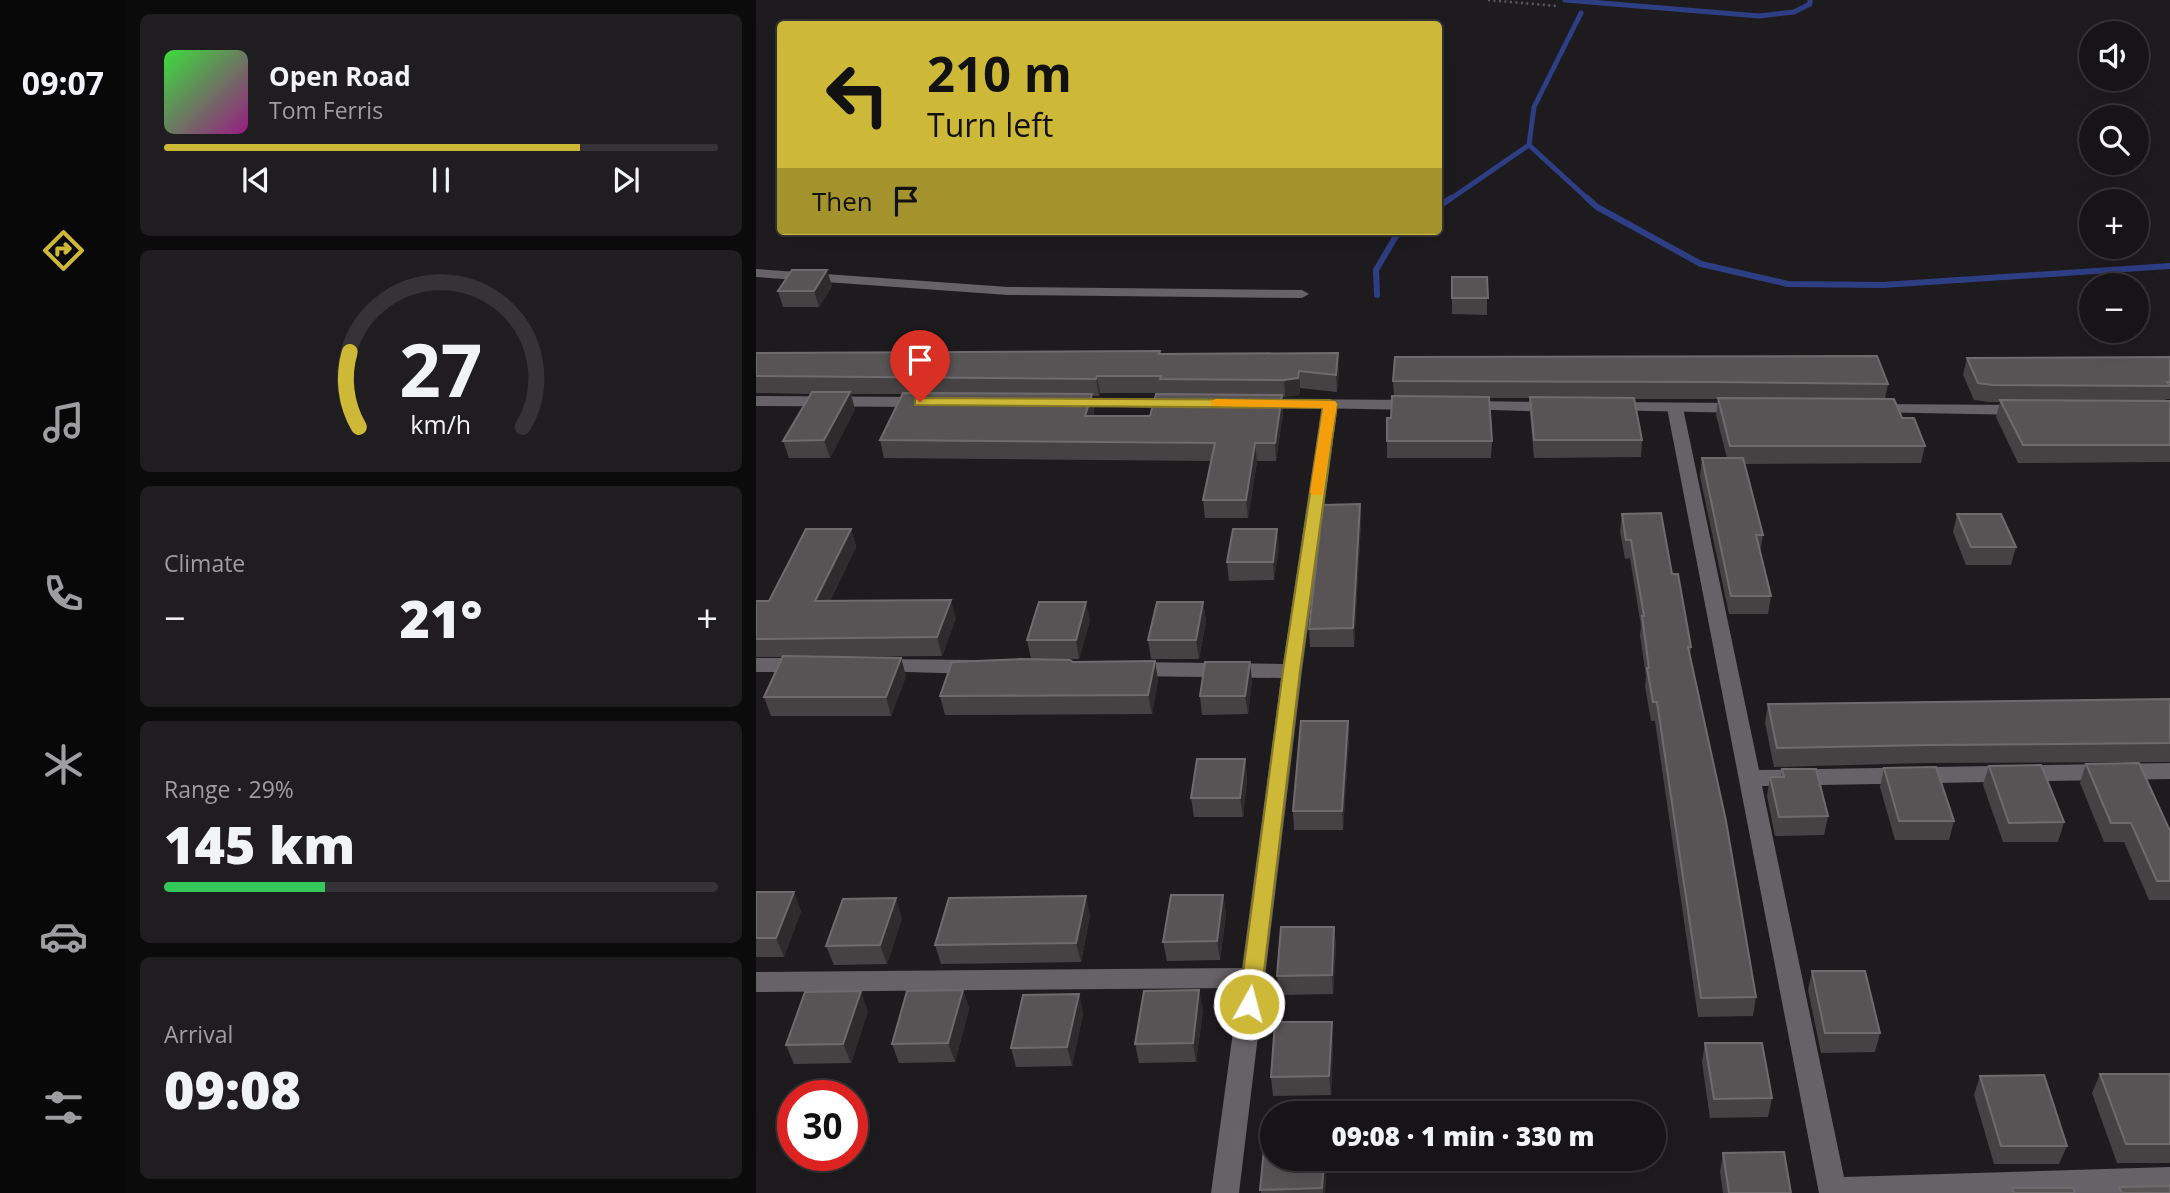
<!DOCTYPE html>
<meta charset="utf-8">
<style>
:root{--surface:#161416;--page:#1f1d1f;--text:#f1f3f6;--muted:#9e9ea1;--line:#353335;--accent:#ceb837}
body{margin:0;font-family:"Open Sans",sans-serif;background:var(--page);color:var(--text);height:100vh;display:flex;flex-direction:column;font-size:26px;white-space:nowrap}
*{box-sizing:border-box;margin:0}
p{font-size:23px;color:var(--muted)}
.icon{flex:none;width:38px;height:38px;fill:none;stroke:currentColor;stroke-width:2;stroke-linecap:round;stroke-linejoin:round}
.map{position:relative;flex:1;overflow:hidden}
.drawer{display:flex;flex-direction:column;gap:14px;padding:14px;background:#0c0b0c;width:630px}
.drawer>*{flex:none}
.banner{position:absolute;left:21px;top:21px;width:665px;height:214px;border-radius:7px;box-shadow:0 7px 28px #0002,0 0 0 2px var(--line);background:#ceb837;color:#111;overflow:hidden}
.fabs{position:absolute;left:1323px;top:21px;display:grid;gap:14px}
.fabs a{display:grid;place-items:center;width:70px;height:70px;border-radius:50%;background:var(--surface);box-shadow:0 7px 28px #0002,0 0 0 2px var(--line);font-size:35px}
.speed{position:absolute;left:21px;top:1080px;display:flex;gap:14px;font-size:35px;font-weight:700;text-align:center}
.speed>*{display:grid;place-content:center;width:91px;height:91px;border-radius:50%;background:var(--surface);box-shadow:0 7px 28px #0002,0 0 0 2px var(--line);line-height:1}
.speed .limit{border:10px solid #d22;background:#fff;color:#111}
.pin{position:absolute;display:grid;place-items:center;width:60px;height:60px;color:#fff;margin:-72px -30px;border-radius:50% 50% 50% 0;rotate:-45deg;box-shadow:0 0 7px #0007}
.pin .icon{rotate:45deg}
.me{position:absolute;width:77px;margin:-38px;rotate:7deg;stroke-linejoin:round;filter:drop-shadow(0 0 5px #0008)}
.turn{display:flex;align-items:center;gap:24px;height:147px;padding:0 35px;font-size:32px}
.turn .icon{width:91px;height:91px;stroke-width:2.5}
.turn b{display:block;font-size:49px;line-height:60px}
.then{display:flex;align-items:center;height:66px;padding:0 35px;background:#0003;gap:14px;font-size:26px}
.big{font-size:52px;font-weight:800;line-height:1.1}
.drawer .card{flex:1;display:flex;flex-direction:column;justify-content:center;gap:10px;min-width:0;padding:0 24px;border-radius:10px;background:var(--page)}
.drawer .dial{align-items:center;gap:0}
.dial svg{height:182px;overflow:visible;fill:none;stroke:var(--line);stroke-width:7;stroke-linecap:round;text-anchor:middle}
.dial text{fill:var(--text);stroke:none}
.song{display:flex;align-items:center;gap:21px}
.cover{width:84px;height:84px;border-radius:10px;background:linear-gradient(135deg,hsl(120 70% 55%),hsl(310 70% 35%))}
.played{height:7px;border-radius:4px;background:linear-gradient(90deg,var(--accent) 75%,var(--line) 75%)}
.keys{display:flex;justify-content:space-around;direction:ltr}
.heat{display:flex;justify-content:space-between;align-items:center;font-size:38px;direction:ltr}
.charge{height:10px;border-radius:5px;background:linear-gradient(90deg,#34c759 29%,var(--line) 0)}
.trip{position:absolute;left:504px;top:1101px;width:406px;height:70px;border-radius:35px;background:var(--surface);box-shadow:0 7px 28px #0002,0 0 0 2px var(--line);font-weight:800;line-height:70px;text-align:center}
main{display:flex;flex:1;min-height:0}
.menu{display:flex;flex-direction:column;width:126px;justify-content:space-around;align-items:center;background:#090809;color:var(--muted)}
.menu .icon{width:49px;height:49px}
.menu .active{color:var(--accent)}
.menu b{font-size:32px;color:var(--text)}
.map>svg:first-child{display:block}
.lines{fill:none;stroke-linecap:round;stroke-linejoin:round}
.stream-far1{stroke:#2e3e84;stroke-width:5}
.stream{stroke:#2e3e84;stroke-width:6}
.path{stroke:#5d5b5d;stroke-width:2.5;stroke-dasharray:2 3.5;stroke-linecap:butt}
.minor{fill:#676267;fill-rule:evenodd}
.tertiary{fill:#676267;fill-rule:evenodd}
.wall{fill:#464244;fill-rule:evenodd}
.shaded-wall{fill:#2f2b2d}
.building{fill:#585456;stroke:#6f6b6d;stroke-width:2}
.route{fill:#ceb837;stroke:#867824;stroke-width:2}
.slow{fill:#f59e0b}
</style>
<main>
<nav class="menu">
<b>09:07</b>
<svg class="icon active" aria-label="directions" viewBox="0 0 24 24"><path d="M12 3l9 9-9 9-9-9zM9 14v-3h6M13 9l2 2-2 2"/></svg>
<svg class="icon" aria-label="music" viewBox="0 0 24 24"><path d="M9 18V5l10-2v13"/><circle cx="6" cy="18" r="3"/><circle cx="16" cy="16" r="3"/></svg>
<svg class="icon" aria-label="phone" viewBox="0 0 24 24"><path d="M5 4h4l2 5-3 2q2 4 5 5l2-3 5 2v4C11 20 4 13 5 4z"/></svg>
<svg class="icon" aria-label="climate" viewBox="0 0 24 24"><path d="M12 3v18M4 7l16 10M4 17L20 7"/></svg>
<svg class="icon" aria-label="car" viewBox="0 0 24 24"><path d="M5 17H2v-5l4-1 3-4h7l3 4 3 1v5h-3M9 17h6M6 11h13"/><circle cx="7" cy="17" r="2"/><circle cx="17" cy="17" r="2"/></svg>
<svg class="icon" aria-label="filters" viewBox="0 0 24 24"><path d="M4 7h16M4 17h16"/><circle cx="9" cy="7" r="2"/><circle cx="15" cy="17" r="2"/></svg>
</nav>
<section class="drawer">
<div class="card">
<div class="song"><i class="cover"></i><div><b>Open Road</b><p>Tom Ferris</p></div></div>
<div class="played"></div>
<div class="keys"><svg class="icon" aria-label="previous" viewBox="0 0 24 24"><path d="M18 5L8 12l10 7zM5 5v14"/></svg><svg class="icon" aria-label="pause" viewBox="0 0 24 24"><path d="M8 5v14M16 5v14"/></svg><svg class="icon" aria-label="next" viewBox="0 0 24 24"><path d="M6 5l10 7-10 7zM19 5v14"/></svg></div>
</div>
<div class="card dial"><svg viewBox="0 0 100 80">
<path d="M14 69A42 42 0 1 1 86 69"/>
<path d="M14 69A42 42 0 0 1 10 36" stroke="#ceb837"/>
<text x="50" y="56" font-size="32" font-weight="700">27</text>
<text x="50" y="72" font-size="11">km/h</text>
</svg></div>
<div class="card"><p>Climate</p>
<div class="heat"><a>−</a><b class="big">21°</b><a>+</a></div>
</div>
<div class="card"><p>Range · 29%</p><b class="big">145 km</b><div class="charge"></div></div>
<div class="card"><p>Arrival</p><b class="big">09:08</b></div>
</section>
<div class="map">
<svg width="1414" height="1193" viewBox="0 0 1414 1193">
<rect width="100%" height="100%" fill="#1e1b1e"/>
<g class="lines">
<g class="stream-far1">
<polyline points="809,0 1003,16 1038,12 1054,4 1054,0"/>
<polyline points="825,13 778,107 773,145 833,200"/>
<polyline points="693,200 773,145"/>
</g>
<g class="stream">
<polyline points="831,198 841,207 945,264 1032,284 1127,285 1414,266"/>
<polyline points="682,207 695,198"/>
<polyline points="621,295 620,270 640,236 648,231"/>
</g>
<polyline class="path" points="732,0 800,6"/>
<g class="minor">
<polygon points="0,269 252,287 546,290 553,294 546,298 252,295 0,277"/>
<polygon points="574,399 582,404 546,671 483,1193 455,1193 483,988 0,992 0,972 486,968 525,678 376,676 369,674 366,669 369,664 376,662 527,664 566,404"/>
<polygon points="919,403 927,408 1003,770 1414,763 1414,779 1006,786 1088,1177 1414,1167 1414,1193 1063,1193 911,408"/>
<polygon points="0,658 48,658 55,660 58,665 55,670 48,672 0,672"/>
<polygon points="124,659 219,660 226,662 229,667 226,672 219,674 117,671 114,666 117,661"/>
</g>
<g class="tertiary">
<polygon points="0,396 167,397 175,402 167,407 0,406"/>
<polygon points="313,398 422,398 430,403 422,408 307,406 305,403 307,400"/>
<polygon points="502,399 660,400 668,405 660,410 496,407 494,404 496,401"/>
<polygon points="708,401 800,402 808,407 800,412 702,409 700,406"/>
<polygon points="855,402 986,403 994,408 986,413 849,410 847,407 849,404"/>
<polygon points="1118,404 1266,405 1274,410 1266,415 1112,412 1110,409"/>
</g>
</g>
<g class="wall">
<polygon points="696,277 731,277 731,315 696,314"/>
<polygon points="76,286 63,307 27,307 22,291"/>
<path d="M404,351V354L583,370L581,392L544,388L543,395L526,397L527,412L520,461H501L492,518H449L447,500L455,461L128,458L124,440L146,394H95L99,409L74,458H33L27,441L55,394L0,393V353ZM344,393H406V394L394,416H337L338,411L336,396H343Z"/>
<polygon points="639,357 1132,384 1129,399 1169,446 1165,463 988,464 1007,535 1004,552 1015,596 1012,614 973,614 944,476 946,458 971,458 960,415 962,399 878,399 886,440 885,457 778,458 774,414 774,398 733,398 736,441 735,458 631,458 631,441 638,396 637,381"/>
<polygon points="1414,357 1414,399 1410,399 1409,401 1414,401 1414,462 1262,463 1240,417 1244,402 1233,402 1218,400 1207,375 1211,358"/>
<polygon points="604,504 605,522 598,647 554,647 553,629"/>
<polygon points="866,514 916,574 935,647 934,655 1000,997 997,1016 942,1017 899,721 895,721 889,686 890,677 884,635 885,626 874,558 869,559 864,531"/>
<polygon points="1201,514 1260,547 1255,565 1210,565 1197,532"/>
<polygon points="95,529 100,547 74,601 200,618 186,656 58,657 145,658 150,676 135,716 15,716 8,697 27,657 0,657 0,601 13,601"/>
<polygon points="523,547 518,580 473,581 471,562"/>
<polygon points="447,602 450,621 443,659 395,659 392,640"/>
<polygon points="334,620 323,659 275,659 271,640"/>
<polygon points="399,661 402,680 396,714 189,715 184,696 317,662"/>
<polygon points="496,680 492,714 446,715 444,696"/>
<polygon points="1414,699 1414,762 1168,763 1018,767 1009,723 1012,704"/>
<polygon points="592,721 593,739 587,830 538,830 537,811"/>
<polygon points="489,759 491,778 487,817 438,817 435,798"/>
<polygon points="1330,764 1414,829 1414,900 1393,900 1368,842 1348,842 1324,783"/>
<polygon points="1233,766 1308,822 1302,842 1247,842 1227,785"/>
<polygon points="1128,768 1198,821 1193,840 1139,840 1124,787"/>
<polygon points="1026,769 1072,816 1068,835 1019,836 1011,796 1014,777 1025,777"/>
<polygon points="0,892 45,911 28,957 0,957"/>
<polygon points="467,895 470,914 464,960 411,961 407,942"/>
<polygon points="334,915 325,962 185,964 179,945"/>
<polygon points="146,918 131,964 78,965 70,946"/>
<polygon points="578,927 580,946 577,994 523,995 521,976"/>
<polygon points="1056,971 1124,1033 1119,1052 1065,1053 1052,990"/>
<polygon points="207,990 213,1009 199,1062 143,1063 136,1044"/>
<polygon points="323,994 327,1013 316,1066 260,1067 255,1048"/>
<polygon points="447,1010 440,1062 383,1063 379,1044"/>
<polygon points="112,1011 95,1063 38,1064 30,1045"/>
<polygon points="577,1041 575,1095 517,1096 515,1077"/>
<polygon points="949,1043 1016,1098 1012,1117 954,1118 946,1062"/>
<polygon points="1344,1074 1414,1074 1414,1163 1361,1163 1336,1093"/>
<polygon points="1224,1076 1311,1146 1303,1164 1238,1164 1218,1095"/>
<polygon points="967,1153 1035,1193 967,1193 964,1172"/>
<polygon points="571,1158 569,1193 505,1193 504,1190"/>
</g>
<g class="shaded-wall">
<polygon points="71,270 76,286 63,307 58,291"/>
<polygon points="582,353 583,370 581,392 580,375"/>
<polygon points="543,371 544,388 543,395 529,397 528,380"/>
<polygon points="341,376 344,393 343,396 340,379"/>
<polygon points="94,392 99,409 74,458 68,440"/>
<polygon points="336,394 338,411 332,433 329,416"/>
<polygon points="526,395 527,412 520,461 519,443"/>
<polygon points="499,443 501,461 492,518 490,500"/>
<polygon points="604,504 605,522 598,647 597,628"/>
<polygon points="95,529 100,547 65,619 59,601"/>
<polygon points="521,529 523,547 518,580 517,562"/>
<polygon points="195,600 200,618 186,656 181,637"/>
<polygon points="330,602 334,620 323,659 320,640"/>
<polygon points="447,602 450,621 443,659 440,640"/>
<polygon points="145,658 150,676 135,716 130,697"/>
<polygon points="399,661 402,680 396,714 392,695"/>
<polygon points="494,662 496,680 492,714 489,696"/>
<polygon points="592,721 593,739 587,830 586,811"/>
<polygon points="489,759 491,778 487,817 484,798"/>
<polygon points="38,892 45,911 28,957 20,938"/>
<polygon points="467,895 470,914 464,960 461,941"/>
<polygon points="330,896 334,915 325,962 320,943"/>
<polygon points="140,898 146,918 131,964 124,945"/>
<polygon points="578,927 580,946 577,994 576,975"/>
<polygon points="207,990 213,1009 199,1062 192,1043"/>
<polygon points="443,990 447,1010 440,1062 437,1043"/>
<polygon points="105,991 112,1011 95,1063 87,1044"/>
<polygon points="323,994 327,1013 316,1066 311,1047"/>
<polygon points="576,1022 577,1041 575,1095 573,1076"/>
<polygon points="568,1158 571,1158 569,1193 567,1193"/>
</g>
<g class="building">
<polygon points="36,270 71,270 58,291 22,291"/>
<polygon points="696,277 731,277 732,298 696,298"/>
<polygon points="404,351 403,354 582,353 580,375 543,371 542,378 528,380 404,379 405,376 341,376 340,379 0,376 0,353"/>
<polygon points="1121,356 1132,384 957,382 637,381 639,357"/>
<polygon points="1414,357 1414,382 1411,382 1414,386 1237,385 1222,383 1211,358"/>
<polygon points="56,392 94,392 68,440 27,441"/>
<polygon points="147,393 336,394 329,416 394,416 400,394 526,395 519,443 499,443 490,500 447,500 459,443 124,440"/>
<polygon points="636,396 733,397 736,441 631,441 631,418 635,418"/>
<polygon points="774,397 878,398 886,440 778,440"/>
<polygon points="962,398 1138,399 1146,418 1158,418 1169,446 974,446"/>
<polygon points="1244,400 1414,401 1414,445 1267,445"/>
<polygon points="946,458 987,458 1007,535 1000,535 1015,596 975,596"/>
<polygon points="604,504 597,628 553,629 567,505"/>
<polygon points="905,513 916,574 922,574 935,647 932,647 970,821 1000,997 945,998 901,702 897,702 891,668 893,668 886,616 888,616 875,540 870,540 866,514"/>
<polygon points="1201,514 1245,514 1260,547 1215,547"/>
<polygon points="50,529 95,529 59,601 195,600 181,637 0,639 0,601 13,601"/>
<polygon points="477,529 521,529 517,562 471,562"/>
<polygon points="283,602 330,602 320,640 271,640"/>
<polygon points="401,602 447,602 440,640 392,640"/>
<polygon points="27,656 145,658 130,697 8,697"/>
<polygon points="265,659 314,660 317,662 399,661 392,695 184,696 196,662"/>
<polygon points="449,662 494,662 489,696 444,696"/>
<polygon points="1414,699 1414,743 1173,745 1021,748 1012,704"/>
<polygon points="545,721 592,721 586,811 537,811"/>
<polygon points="441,759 489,759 484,798 435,798"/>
<polygon points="1383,763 1413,829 1414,829 1414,881 1401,881 1375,823 1355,823 1330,764"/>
<polygon points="1285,765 1308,822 1253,823 1233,766"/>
<polygon points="1180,767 1198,821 1143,821 1128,768"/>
<polygon points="1026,769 1060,769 1072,816 1023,817 1014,777 1028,777"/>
<polygon points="0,892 38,892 20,938 0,938"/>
<polygon points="415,895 467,895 461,941 407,942"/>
<polygon points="330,896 320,943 179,945 193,898"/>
<polygon points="140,898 124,945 70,946 87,899"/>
<polygon points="525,927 578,927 576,975 521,976"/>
<polygon points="1056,971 1109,971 1124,1033 1069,1033"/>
<polygon points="207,990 192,1043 136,1044 151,991"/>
<polygon points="443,990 437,1043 379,1044 388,991"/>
<polygon points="105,991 87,1044 30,1045 49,992"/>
<polygon points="323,994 311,1047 255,1048 267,995"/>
<polygon points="519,1022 576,1022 573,1076 515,1077"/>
<polygon points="949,1043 1006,1043 1016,1098 958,1099"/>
<polygon points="1344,1074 1414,1074 1414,1144 1370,1144"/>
<polygon points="1288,1075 1311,1146 1245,1146 1224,1076"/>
<polygon points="510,1128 516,1128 516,1158 568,1158 566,1188 504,1190"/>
<polygon points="1028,1152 1035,1193 973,1193 967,1153"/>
<polygon points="1414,1186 1414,1193 1366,1193 1363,1187"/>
<polygon points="1256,1188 1317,1188 1319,1193 1258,1193"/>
</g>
<polygon class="route" points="164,398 574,400 581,404 544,671 504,1004 501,1011 493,1013 486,1011 483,1004 527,671 567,408 159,405 159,399"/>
<polygon class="slow" points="460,399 579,401 581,404 566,495 556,495 554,492 567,408 455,406 455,401"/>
</svg>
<div class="fabs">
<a><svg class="icon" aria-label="sound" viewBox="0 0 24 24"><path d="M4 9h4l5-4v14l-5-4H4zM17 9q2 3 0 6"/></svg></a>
<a><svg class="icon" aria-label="search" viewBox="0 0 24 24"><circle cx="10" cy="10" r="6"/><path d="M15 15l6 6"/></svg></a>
<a>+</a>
<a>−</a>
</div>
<div class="speed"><div class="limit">30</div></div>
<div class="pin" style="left:164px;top:402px;background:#d93025"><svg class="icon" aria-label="arrive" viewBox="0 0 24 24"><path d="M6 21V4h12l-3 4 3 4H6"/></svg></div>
<svg class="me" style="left:493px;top:1004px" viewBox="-20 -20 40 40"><circle r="17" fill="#ceb837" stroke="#fff" stroke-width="3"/><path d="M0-11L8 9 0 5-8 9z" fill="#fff"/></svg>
<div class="trip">09:08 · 1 min · 330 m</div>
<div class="banner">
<div class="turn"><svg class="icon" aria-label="left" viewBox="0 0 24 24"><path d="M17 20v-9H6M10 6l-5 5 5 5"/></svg><div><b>210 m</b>Turn left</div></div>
<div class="then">Then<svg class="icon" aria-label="arrive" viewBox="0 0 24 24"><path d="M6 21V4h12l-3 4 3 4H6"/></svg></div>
</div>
</div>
</main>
